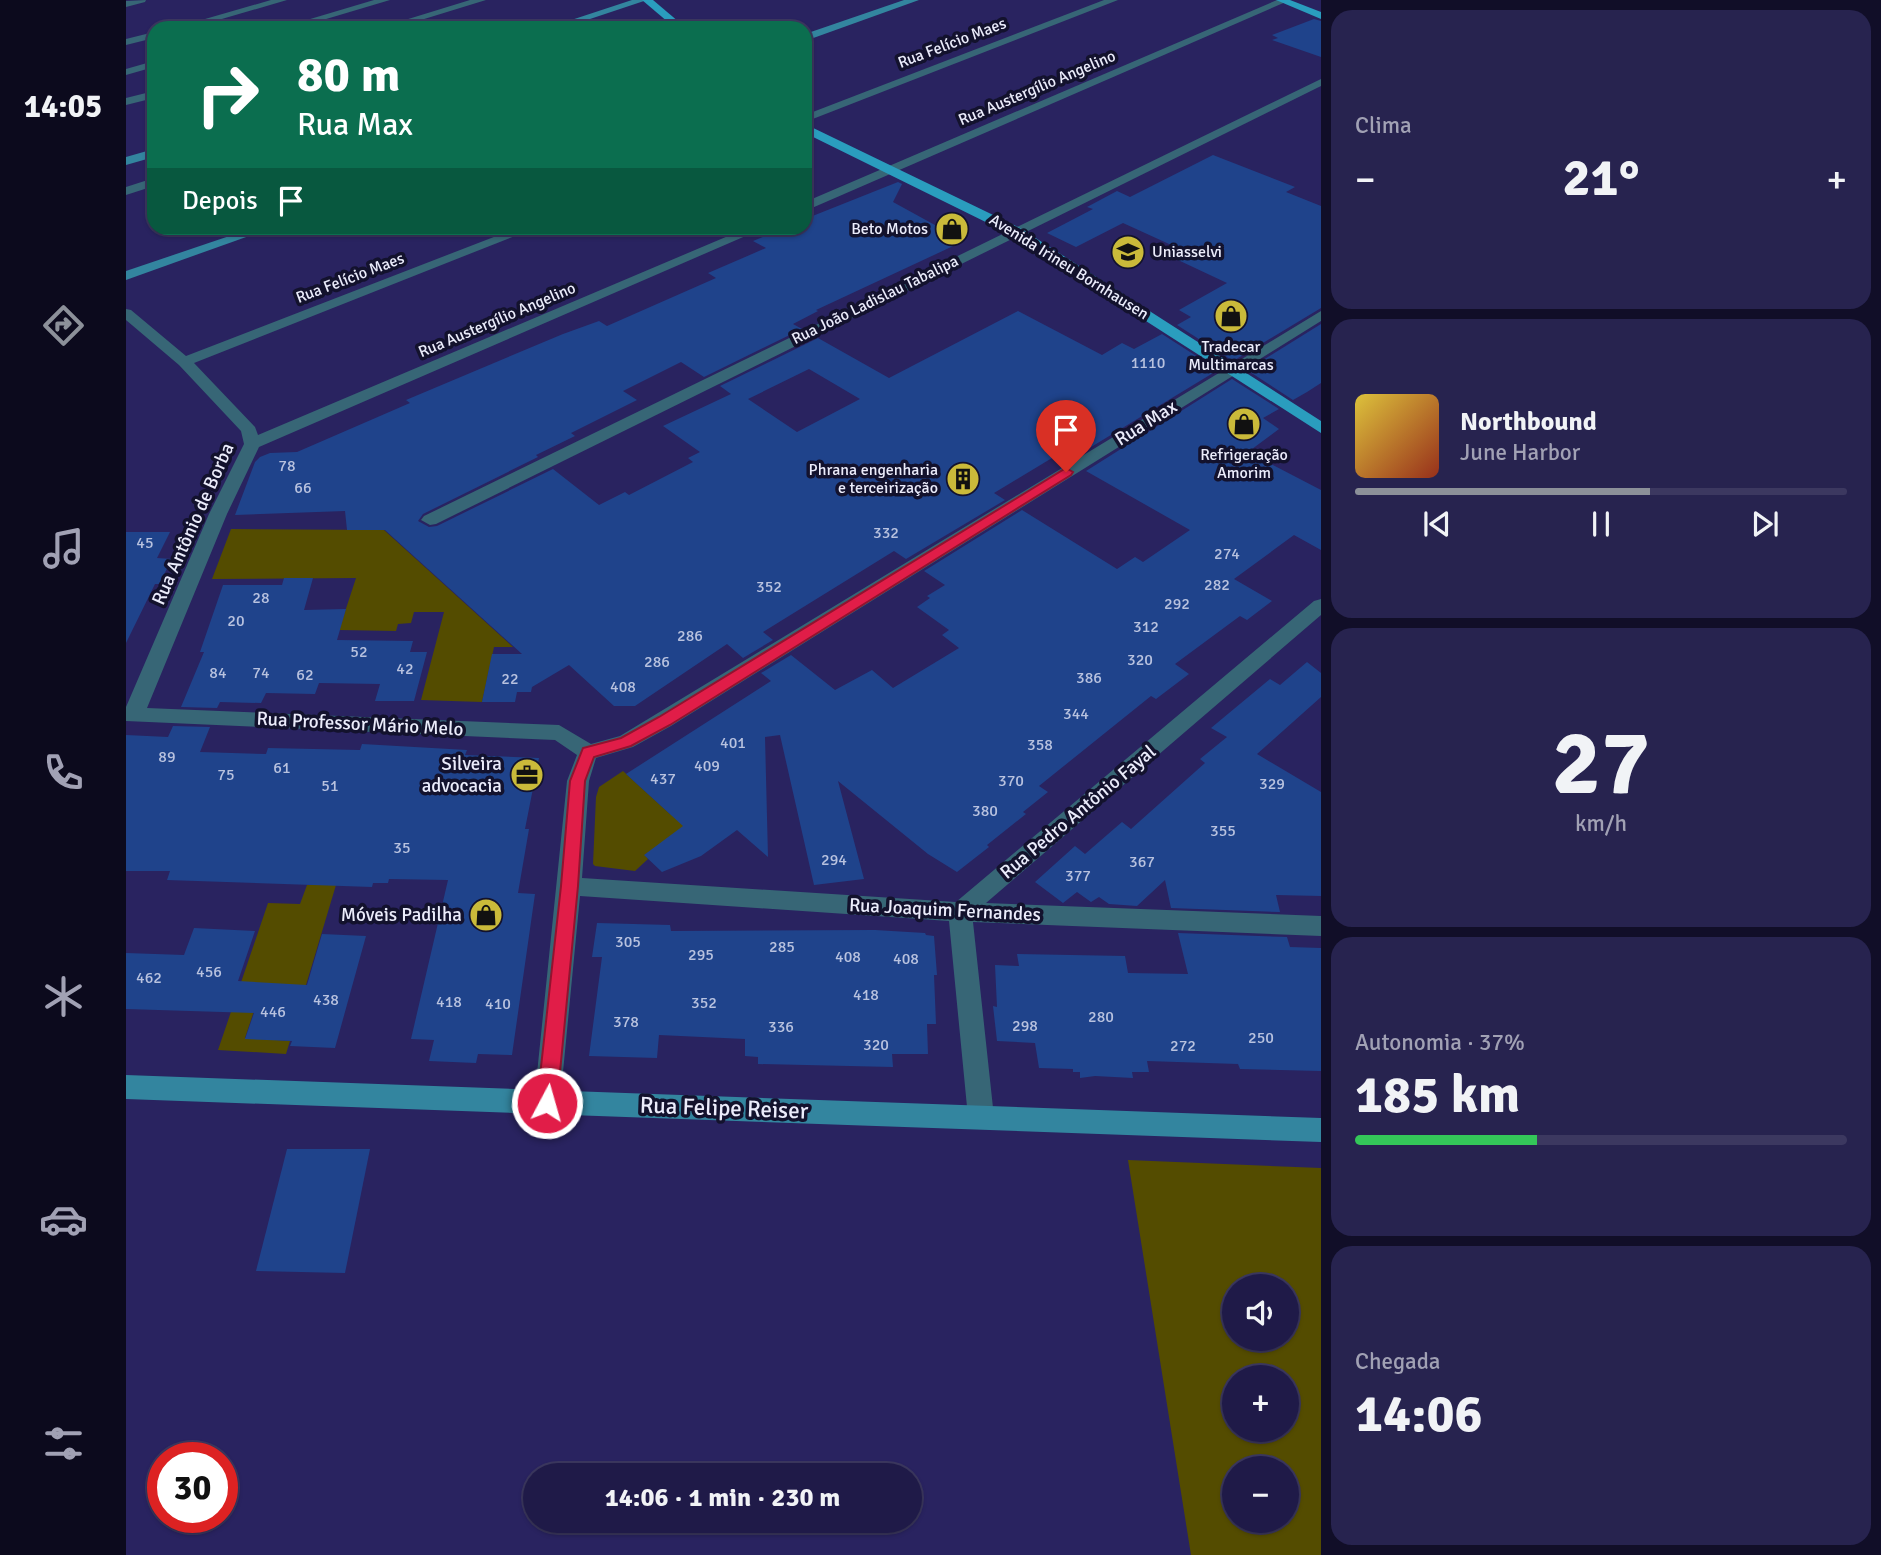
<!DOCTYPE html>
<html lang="pt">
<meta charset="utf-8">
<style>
:root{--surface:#1f1a48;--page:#27234f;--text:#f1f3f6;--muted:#a1a1b4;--line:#3c3860;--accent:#8c9099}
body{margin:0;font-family:Signika,sans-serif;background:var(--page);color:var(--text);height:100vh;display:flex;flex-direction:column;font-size:26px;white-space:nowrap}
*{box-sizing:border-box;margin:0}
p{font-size:23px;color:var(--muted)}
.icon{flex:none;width:38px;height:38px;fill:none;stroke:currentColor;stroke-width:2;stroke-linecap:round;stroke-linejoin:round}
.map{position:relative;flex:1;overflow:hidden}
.panel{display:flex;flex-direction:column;gap:10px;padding:10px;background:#110e28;width:560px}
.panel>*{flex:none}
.hud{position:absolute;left:21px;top:21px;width:665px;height:214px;border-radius:21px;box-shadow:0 2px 5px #0004,0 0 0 2px var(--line);background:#0b6e4f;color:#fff;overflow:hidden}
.tools{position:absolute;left:1096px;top:1274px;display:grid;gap:14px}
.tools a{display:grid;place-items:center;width:77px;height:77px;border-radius:50%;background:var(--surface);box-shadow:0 2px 5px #0004,0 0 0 2px var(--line);font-size:35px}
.speed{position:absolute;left:21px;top:1442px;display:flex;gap:14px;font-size:35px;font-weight:700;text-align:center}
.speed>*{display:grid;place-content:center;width:91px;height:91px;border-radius:50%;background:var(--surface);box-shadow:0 2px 5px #0004,0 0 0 2px var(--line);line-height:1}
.speed .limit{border:10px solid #d22;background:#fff;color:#111}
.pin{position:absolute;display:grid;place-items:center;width:60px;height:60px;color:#fff;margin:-72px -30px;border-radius:50% 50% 50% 0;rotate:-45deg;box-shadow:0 0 7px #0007}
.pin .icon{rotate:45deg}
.me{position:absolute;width:77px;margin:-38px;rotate:6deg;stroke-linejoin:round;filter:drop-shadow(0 0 5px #0008)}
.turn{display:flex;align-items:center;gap:24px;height:147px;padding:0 35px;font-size:32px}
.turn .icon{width:91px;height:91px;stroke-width:2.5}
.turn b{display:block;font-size:49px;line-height:60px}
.then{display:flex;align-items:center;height:66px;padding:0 35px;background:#0003;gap:14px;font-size:26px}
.big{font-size:52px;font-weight:800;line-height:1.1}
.panel .card{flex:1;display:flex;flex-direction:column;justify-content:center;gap:10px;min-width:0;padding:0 24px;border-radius:21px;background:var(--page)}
.panel .dial{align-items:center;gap:0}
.dial b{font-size:91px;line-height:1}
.song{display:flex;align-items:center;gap:21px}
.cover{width:84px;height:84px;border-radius:10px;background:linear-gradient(135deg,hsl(50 70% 55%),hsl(10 70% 35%))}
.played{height:7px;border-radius:4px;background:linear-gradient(90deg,var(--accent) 60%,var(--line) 60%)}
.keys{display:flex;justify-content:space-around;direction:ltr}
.heat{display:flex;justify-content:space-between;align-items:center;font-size:38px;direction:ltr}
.charge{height:10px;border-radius:5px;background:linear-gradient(90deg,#34c759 37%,var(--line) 0)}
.trip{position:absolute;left:397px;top:1463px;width:399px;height:70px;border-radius:35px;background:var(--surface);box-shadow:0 2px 5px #0004,0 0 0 2px var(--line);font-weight:800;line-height:70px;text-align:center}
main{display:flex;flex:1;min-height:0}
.menu{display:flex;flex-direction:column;width:126px;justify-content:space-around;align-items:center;background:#0c0a1d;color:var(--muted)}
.menu .icon{width:49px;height:49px}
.menu .on{color:var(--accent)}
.menu b{font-size:32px;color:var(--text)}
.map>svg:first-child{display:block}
.green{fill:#544c00;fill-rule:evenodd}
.building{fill:#1f438b;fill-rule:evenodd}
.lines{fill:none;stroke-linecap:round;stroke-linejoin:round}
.street{fill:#376676;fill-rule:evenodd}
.secondary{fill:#33859f;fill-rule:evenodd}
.primary{fill:#2a9dbe;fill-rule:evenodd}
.route{fill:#e11d48;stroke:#92132f;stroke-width:2}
.labels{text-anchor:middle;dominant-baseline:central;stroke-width:7;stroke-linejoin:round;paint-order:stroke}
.far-street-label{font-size:16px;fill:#ebecfb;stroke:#13122d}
.far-poi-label{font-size:16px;fill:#ebecfb;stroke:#13122d;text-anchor:end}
.number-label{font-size:16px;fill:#b8c2df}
.street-label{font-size:19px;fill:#ebecfb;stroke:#13122d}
.poi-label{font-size:19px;fill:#ebecfb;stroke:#13122d;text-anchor:end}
.near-street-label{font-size:23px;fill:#ebecfb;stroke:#13122d}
</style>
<main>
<nav class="menu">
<b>14:05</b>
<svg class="icon on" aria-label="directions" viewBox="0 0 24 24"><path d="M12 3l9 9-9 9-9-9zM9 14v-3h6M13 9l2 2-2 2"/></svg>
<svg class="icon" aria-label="music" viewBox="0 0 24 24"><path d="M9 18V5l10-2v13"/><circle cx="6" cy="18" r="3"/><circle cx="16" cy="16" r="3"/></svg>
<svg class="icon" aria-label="phone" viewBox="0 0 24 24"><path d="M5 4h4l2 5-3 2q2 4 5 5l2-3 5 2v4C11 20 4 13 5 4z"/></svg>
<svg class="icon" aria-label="climate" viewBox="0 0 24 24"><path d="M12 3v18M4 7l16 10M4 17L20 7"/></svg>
<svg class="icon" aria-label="car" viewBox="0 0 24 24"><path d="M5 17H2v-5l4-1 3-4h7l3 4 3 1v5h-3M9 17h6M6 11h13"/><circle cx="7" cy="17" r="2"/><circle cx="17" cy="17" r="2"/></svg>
<svg class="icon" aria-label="filters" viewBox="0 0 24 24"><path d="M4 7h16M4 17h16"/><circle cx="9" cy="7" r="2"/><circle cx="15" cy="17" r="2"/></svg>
</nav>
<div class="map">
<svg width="1195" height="1555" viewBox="0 0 1195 1555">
<rect width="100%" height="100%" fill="#292360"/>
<g class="green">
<polygon points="105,529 258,530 387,647 368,647 356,702 295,700 318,612 288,612 285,623 272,624 270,631 213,630 230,578 86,579"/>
<polygon points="497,771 544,814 595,803 519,855 522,859 509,871 469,866 467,864 470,797 473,787"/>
<polygon points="181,885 210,885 171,1015 129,1008 119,1038 164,1041 160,1054 92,1050 142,903 174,904"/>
<path d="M1002,1160L1195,1168V1555H1065ZM1160,1286V1339H1108V1286ZM1160,1377V1430H1108V1377ZM1160,1468V1521H1108V1468Z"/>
</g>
<g class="building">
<polygon points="1188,19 1195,21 1195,57 1146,40 1152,38 1146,35"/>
<polygon points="1087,155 1169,187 1160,192 1195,206 1195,308 1107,361 1051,325 1065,317 1053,310 1101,283 1052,260 1065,254 997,223 950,247 921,233 967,209 961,207 991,191 1004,197"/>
<path d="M772,182L776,184L767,202L838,241L690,310L692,311L667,324L676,329L578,377L555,362L497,391L511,400L445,433L449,436L410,455L412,457L297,514L292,521L303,527L311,526L427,469L473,505L499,492L503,495L567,462L562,458L574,452L537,426L605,394L594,386L692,338L763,378L892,311L976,355L996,343L1008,349L1036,334L1092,370L942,461L931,455L868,493L879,500L780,559L768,551L637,632L647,640L617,658L601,644L509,706H488L443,665L406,687L405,692H391L389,702H356L366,654H396L259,530H221L219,511L109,515L129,462L134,457L144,453L171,452L284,403L280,400L437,334L473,321L481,326L590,278L582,273L640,248L627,241L658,228H679V219ZM683,369L734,399L671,432L622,399Z"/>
<polygon points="1195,324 1195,383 1181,392 1167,400 1121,370"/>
<polygon points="1106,379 1153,409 1137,418 1153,429 1122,452 1195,490 1195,550 1168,535 1108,579 1146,601 1121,620 1114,616 1049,664 1063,674 1030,699 1025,696 913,786 922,792 897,812 900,814 861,845 863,847 831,872 802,854 712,781 738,879 688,885 654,735 639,737 642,857 611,830 575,856 536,872 518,855 557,826 500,774 645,681 635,673 665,655 709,690 746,670 767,688 833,648 816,635 823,630 791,607 804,598 801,596 819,585 798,571 896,510 991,569 1009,557 1017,562 1064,530 960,471"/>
<polygon points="0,532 44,532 31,558 46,559 33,584 29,584 0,643"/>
<polygon points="158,578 187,578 178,610 220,609 211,640 287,641 284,652 301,652 288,701 249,701 254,684 193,683 189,694 140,693 135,703 94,702 91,708 55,707 78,652 74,652 97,585 156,585"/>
<polygon points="1181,662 1195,673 1195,697 1131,754 1195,792 1195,896 1150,895 1154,912 1045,908 1039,880 1011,906 983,904 973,897 965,902 951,892 937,903 909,882 949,846 959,854 996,822 1005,829 1079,763 1074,759 1101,737 1085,728 1144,679 1154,685"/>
<polygon points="47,726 84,727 74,752 140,754 142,748 234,750 236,744 341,750 339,755 413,758 399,829 403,829 392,893 409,894 386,1055 352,1054 350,1063 303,1061 308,1040 285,1039 322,880 263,879 262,883 247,883 246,887 41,880 44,871 0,871 0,735 42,737"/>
<polygon points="471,923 544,925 545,931 749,930 799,933 800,935 808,936 811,975 808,975 810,1024 801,1024 802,1054 766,1054 767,1067 632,1064 632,1057 619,1056 619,1039 533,1035 531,1058 463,1056 476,957 466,957"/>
<polygon points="68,928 129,931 112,981 181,985 196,934 240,936 209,1048 164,1046 166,1041 119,1039 128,1013 0,1009 0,953 58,955"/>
<polygon points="1052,933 1161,937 1164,947 1195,948 1195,1071 1114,1069 1112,1064 1021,1061 1023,1072 1006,1072 1007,1078 969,1076 954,1078 954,1072 947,1072 947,1069 913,1068 909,1043 871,1041 867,1006 871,1007 869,965 893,966 891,954 999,956 1002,973 1062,974"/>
<polygon points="161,1149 244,1149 219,1273 130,1271"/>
</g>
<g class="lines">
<g class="street">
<polygon points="20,0 19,2 0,7 0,1"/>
<polygon points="145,0 161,0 65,28 48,28"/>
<polygon points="248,0 264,0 170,28 154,28"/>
<polygon points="344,0 360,0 269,28 253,28"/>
<polygon points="978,0 992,0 679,122 679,115"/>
<polygon points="1151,0 1162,1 679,211 679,202"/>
<polygon points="28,32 28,38 0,45 0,39"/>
<polygon points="28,61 28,67 0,75 0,69"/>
<polygon points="1195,79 1195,86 310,524 304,525 295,520 298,516"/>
<polygon points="28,91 28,98 0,105 0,98"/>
<polygon points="28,178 28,186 0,195 0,187"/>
<polygon points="391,228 409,228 68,363 129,427 132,435 621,228 638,228 133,447 101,514 21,708 433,725 465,744 494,736 1195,311 1195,321 545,726 507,747 470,758 463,781 456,878 830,902 1188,601 1195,599 1195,615 860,903 1195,916 1195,936 847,922 868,1117 864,1126 855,1129 846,1126 842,1117 823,921 454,896 434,1103 430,1111 421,1115 412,1111 408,1103 441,781 451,755 429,740 0,721 0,707 83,514 118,444 115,431 53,365 0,320 0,309 5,310 60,356"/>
</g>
<g class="secondary">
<polygon points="506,0 521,0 437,28 421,28"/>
<polygon points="778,0 793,0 679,41 679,34"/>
<polygon points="28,149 28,157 0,165 0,157"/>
<polygon points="127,228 145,228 0,280 0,271"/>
<polygon points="0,1075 1195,1118 1195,1142 0,1099"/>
</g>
<g class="primary">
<polygon points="516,0 527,0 560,28 549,28"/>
<polygon points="1150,0 1164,0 1195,12 1195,19"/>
<polygon points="679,124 894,228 1195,421 1195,433 884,234 679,133"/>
</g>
</g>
<polygon class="route" points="940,468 947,472 945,475 544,725 505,746 468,757 459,781 452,886 431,1103 428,1109 421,1112 414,1109 411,1103 435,886 444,781 457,748 495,738 533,717"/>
<defs>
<symbol id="shop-disc" viewBox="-11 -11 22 22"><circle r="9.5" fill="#caba3a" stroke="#13122d"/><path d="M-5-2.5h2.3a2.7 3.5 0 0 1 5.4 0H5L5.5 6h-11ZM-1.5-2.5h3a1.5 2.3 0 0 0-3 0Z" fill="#111"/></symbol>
<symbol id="university-disc" viewBox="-11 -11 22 22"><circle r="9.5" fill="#caba3a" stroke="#13122d"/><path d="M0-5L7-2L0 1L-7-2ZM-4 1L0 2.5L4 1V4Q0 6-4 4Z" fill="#111"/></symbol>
<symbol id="building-disc" viewBox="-11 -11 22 22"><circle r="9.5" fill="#caba3a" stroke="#13122d"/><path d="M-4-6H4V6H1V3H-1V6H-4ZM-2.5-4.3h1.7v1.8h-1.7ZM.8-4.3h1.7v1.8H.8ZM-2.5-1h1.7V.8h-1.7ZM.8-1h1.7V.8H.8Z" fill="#111"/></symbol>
<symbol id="office-disc" viewBox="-11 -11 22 22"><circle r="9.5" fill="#caba3a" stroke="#13122d"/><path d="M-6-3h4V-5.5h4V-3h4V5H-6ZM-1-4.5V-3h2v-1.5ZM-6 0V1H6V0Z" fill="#111"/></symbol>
</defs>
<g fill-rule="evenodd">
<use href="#shop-disc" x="807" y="210" width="38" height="38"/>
<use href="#university-disc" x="983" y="233" width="38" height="38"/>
<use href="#shop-disc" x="1086" y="297" width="38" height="38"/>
<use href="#shop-disc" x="1099" y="405" width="38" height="38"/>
<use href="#building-disc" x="818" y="460" width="38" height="38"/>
<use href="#office-disc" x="382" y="756" width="38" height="38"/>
<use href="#shop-disc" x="341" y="896" width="38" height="38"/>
</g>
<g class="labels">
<g class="far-street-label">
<text transform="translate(826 43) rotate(-21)">Rua Felício Maes</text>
<text transform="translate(911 88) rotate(-23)">Rua Austergílio Angelino</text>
<text transform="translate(943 267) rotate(32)">Avenida Irineu Bornhausen</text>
<text transform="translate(224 278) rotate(-21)">Rua Felício Maes</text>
<text transform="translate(749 300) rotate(-26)">Rua João Ladislau Tabalipa</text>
<text transform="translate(371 320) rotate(-23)">Rua Austergílio Angelino</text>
</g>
<g class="far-poi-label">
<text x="802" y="229">Beto Motos</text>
<text x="1026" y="252" text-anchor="start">Uniasselvi</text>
<text x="1105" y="347" text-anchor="middle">Tradecar<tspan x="1105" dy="18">Multimarcas</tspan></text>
<text x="1118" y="455" text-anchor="middle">Refrigeração<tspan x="1118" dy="18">Amorim</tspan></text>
<text x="812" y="470">Phrana engenharia<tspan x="812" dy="18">e terceirização</tspan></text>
</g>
<g class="number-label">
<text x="1022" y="363">1110</text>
<text x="161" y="466">78</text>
<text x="177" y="488">66</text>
<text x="760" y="533">332</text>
<text x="19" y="543">45</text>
<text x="1101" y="554">274</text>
<text x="1091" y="585">282</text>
<text x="643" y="587">352</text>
<text x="135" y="598">28</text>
<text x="1051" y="604">292</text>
<text x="110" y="621">20</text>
<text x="1020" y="627">312</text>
<text x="564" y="636">286</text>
<text x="233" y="652">52</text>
<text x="1014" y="660">320</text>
<text x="531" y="662">286</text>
<text x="279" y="669">42</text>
<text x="92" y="673">84</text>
<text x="135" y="673">74</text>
<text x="179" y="675">62</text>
<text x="963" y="678">386</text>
<text x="384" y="679">22</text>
<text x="497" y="687">408</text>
<text x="950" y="714">344</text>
<text x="607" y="743">401</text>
<text x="914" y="745">358</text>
<text x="41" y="757">89</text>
<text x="581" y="766">409</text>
<text x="156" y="768">61</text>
<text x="100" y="775">75</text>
<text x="537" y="779">437</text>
<text x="885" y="781">370</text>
<text x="1146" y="784">329</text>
<text x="204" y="786">51</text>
<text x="859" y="811">380</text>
<text x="1097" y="831">355</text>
<text x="276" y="848">35</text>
<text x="708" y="860">294</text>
<text x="1016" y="862">367</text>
<text x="952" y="876">377</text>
<text x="502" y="942">305</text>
<text x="656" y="947">285</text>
<text x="575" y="955">295</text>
<text x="722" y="957">408</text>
<text x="780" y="959">408</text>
<text x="83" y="972">456</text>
<text x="23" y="978">462</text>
<text x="740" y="995">418</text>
<text x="200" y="1000">438</text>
<text x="323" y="1002">418</text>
<text x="578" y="1003">352</text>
<text x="372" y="1004">410</text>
<text x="147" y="1012">446</text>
<text x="975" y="1017">280</text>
<text x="500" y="1022">378</text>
<text x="899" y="1026">298</text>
<text x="655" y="1027">336</text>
<text x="1135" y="1038">250</text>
<text x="750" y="1045">320</text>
<text x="1057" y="1046">272</text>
</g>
<g class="street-label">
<text transform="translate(1020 423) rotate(-32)">Rua Max</text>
<text transform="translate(67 524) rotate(-66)">Rua Antônio de Borba</text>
<text transform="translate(234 724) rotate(3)">Rua Professor Mário Melo</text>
<text transform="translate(952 812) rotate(-40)">Rua Pedro Antônio Fayal</text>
<text transform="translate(819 910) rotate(3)">Rua Joaquim Fernandes</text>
</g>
<g class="poi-label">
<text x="376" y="764">Silveira<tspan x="376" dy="22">advocacia</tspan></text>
<text x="336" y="915">Móveis Padilha</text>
</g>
<g class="near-street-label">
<text transform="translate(598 1108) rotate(2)">Rua Felipe Reiser</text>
</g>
</g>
</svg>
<div class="tools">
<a><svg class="icon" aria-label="sound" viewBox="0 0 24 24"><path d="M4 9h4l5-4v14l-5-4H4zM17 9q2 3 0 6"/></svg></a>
<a>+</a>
<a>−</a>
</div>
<div class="speed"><div class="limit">30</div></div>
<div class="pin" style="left:940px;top:472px;background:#d93025"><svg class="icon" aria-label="arrive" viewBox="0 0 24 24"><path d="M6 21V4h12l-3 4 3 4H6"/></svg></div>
<svg class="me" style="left:421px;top:1103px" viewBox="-20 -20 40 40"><circle r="17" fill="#e11d48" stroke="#fff" stroke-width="3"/><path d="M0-11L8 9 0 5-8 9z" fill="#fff"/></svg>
<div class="trip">14:06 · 1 min · 230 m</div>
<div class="hud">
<div class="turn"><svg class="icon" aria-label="right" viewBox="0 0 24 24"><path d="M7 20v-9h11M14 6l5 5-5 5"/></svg><div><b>80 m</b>Rua Max</div></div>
<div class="then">Depois<svg class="icon" aria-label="arrive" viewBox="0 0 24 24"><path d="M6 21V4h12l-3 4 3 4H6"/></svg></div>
</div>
</div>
<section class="panel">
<div class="card"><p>Clima</p>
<div class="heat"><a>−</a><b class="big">21°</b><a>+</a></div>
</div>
<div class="card">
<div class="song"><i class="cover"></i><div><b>Northbound</b><p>June Harbor</p></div></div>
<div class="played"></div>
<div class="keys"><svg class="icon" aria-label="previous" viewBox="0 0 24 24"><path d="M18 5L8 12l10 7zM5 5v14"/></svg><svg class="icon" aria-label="pause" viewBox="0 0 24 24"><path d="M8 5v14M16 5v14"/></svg><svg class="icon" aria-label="next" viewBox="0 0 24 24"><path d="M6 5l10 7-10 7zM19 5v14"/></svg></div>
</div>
<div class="card dial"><b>27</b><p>km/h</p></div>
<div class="card"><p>Autonomia · 37%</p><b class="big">185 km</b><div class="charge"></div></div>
<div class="card"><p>Chegada</p><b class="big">14:06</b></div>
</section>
</main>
